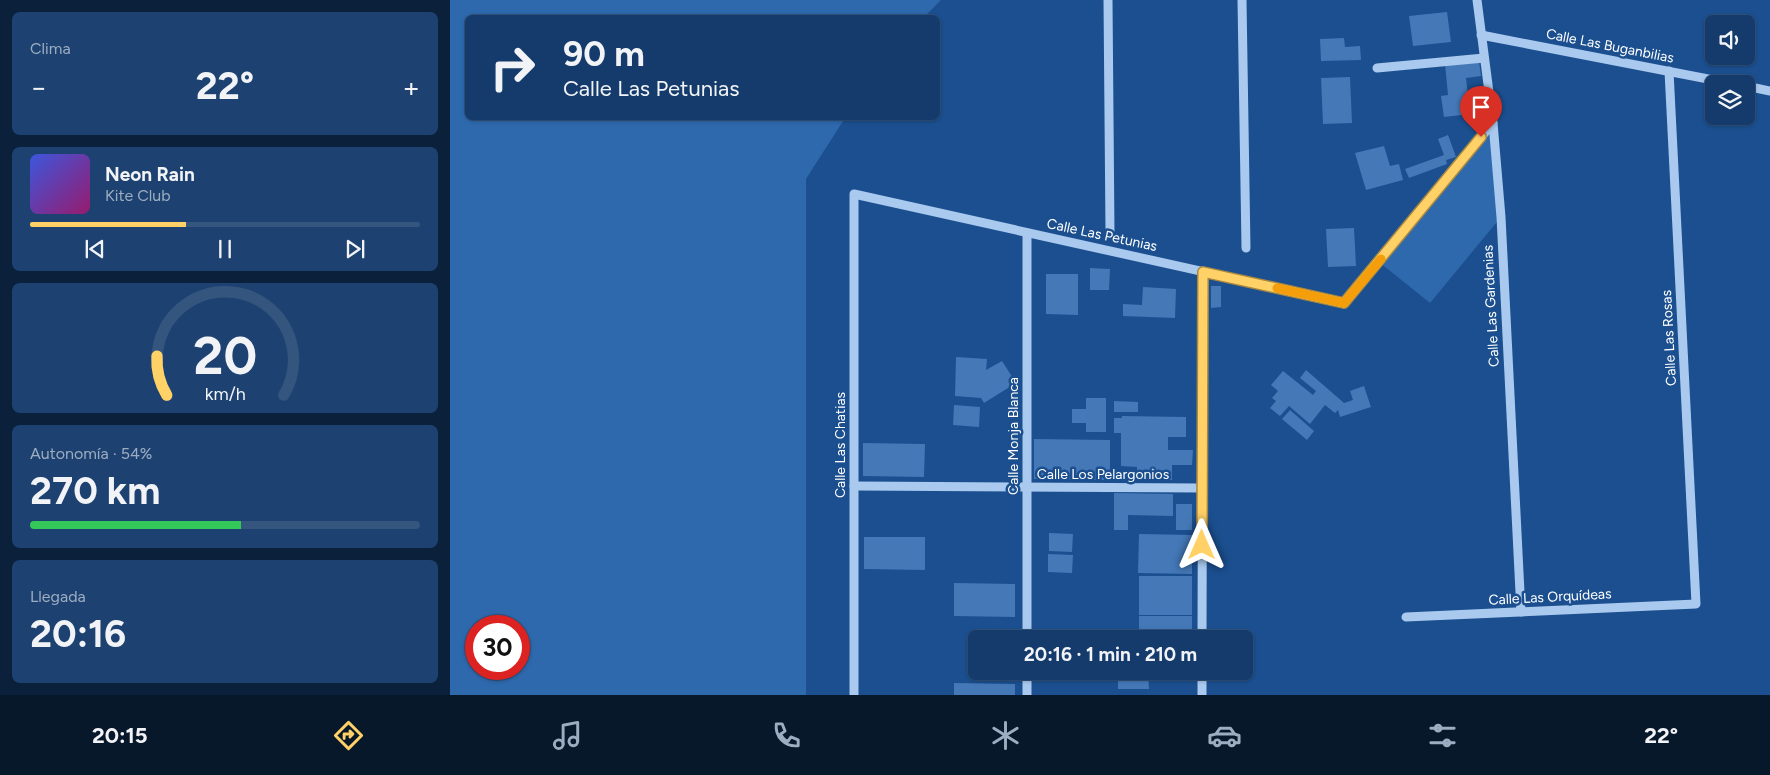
<!DOCTYPE html>
<html lang="es">
<meta charset="utf-8">
<style>
:root{--surface:#143b6b;--page:#1d4271;--text:#f1f3f6;--muted:#9dadc1;--line:#33557e;--accent:#ffd166}
body{margin:0;font-family:Figtree,sans-serif;background:var(--page);color:var(--text);height:100vh;display:flex;flex-direction:column;font-size:19px;white-space:nowrap}
*{box-sizing:border-box;margin:0}
p{font-size:16px;color:var(--muted)}
.icon{flex:none;width:28px;height:28px;fill:none;stroke:currentColor;stroke-width:2;stroke-linecap:round;stroke-linejoin:round}
.map{position:relative;flex:1;overflow:hidden}
.side{display:flex;flex-direction:column;gap:12px;padding:12px;background:#0b203b;width:450px}
.side>*{flex:none}
.guide{position:absolute;left:15px;top:15px;width:475px;height:105px;border-radius:8px;box-shadow:0 1px 4px #0004,0 0 0 1px var(--line);background:#143b6b;color:var(--text);overflow:hidden}
.tools{position:absolute;left:1255px;top:15px;display:grid;gap:10px}
.tools a{display:grid;place-items:center;width:50px;height:50px;border-radius:8px;background:var(--surface);box-shadow:0 1px 4px #0004,0 0 0 1px var(--line);font-size:25px}
.speed{position:absolute;left:15px;top:615px;display:flex;gap:10px;font-size:25px;font-weight:700;text-align:center}
.speed>*{display:grid;place-content:center;width:65px;height:65px;border-radius:50%;background:var(--surface);box-shadow:0 1px 4px #0004,0 0 0 1px var(--line);line-height:1}
.speed .limit{border:8px solid #d22;background:#fff;color:#111}
.pin{position:absolute;display:grid;place-items:center;width:42px;height:42px;color:#fff;margin:-51px -21px;border-radius:50% 50% 50% 0;rotate:-45deg;box-shadow:0 0 5px #0007}
.pin .icon{rotate:45deg}
.me{position:absolute;width:55px;margin:-28px;rotate:0deg;stroke-linejoin:round;filter:drop-shadow(0 0 4px #0008)}
.turn{display:flex;align-items:center;gap:18px;height:105px;padding:0 15px;font-size:22px}
.turn .icon{width:65px;height:65px;stroke-width:2.5}
.turn b{display:block;font-size:35px;line-height:42px}
.big{font-size:38px;font-weight:700;line-height:1.1}
.side .widget{flex:1;display:flex;flex-direction:column;justify-content:center;gap:8px;min-width:0;padding:0 18px;border-radius:8px;background:var(--page)}
.side .dial{align-items:center;gap:0}
.dial svg{height:130px;overflow:visible;fill:none;stroke:var(--line);stroke-width:7;stroke-linecap:round;text-anchor:middle}
.dial text{fill:var(--text);stroke:none}
.song{display:flex;align-items:center;gap:15px}
.cover{width:60px;height:60px;border-radius:8px;background:linear-gradient(135deg,hsl(230 70% 55%),hsl(320 70% 35%))}
.played{height:5px;border-radius:2px;background:linear-gradient(90deg,var(--accent) 40%,var(--line) 40%)}
.keys{display:flex;justify-content:space-around;direction:ltr}
.heat{display:flex;justify-content:space-between;align-items:center;font-size:28px;direction:ltr}
.charge{height:8px;border-radius:4px;background:linear-gradient(90deg,#34c759 54%,var(--line) 0)}
.trip{position:absolute;left:518px;top:630px;width:285px;height:50px;border-radius:8px;background:var(--surface);box-shadow:0 1px 4px #0004,0 0 0 1px var(--line);font-weight:700;line-height:50px;text-align:center}
.tab-bar{display:flex;height:80px;justify-content:space-around;align-items:center;background:#08182b;color:var(--muted)}
.tab-bar .icon{width:35px;height:35px}
.tab-bar .selected{color:var(--accent)}
.tab-bar b{font-size:22px;color:var(--text)}
main{display:flex;flex:1;min-height:0}
.map>svg:first-child{display:block}
.green{fill:#2e69ad;fill-rule:evenodd}
.building{fill:#4478b7}
.lines{fill:none;stroke-linecap:round;stroke-linejoin:round}
.minor{stroke:#a9c9ee;stroke-width:9}
.route-casing{stroke:#a68842;stroke-width:12}
.route{stroke:#ffd166;stroke-width:9}
.slow{stroke:#f59e0b;stroke-width:9}
.labels{text-anchor:middle;dominant-baseline:central;stroke-width:5;stroke-linejoin:round;paint-order:stroke}
.street-label{font-size:14px;fill:#fff;stroke:#1b4f8f}
</style>
<main>
<section class="side">
<div class="widget"><p>Clima</p>
<div class="heat"><a>−</a><b class="big">22°</b><a>+</a></div>
</div>
<div class="widget">
<div class="song"><i class="cover"></i><div><b>Neon Rain</b><p>Kite Club</p></div></div>
<div class="played"></div>
<div class="keys"><svg class="icon" aria-label="previous" viewBox="0 0 24 24"><path d="M18 5L8 12l10 7zM5 5v14"/></svg><svg class="icon" aria-label="pause" viewBox="0 0 24 24"><path d="M8 5v14M16 5v14"/></svg><svg class="icon" aria-label="next" viewBox="0 0 24 24"><path d="M6 5l10 7-10 7zM19 5v14"/></svg></div>
</div>
<div class="widget dial"><svg viewBox="0 0 100 80">
<path d="M14 69A42 42 0 1 1 86 69"/>
<path d="M14 69A42 42 0 0 1 8 45" stroke="#ffd166"/>
<text x="50" y="56" font-size="32" font-weight="700">20</text>
<text x="50" y="72" font-size="11">km/h</text>
</svg></div>
<div class="widget"><p>Autonomía · 54%</p><b class="big">270 km</b><div class="charge"></div></div>
<div class="widget"><p>Llegada</p><b class="big">20:16</b></div>
</section>
<div class="map">
<svg width="1320" height="695" viewBox="0 0 1320 695">
<rect width="100%" height="100%" fill="#1b4f8f"/>
<g class="green">
<path d="M0,0H491L473,18H18V118H395L356,179V695H0ZM26,626H69V669H26Z"/>
<polygon points="1043,123 1051,217 980,303 929,262"/>
</g>
<g class="building">
<polygon points="997,12 1001,42 963,46 959,16"/>
<polygon points="894,38 895,47 910,46 911,60 871,61 870,39"/>
<polygon points="1029,61 1031,76 1016,78 1020,114 994,117 991,96 998,95 995,64"/>
<polygon points="900,77 902,123 873,124 871,78"/>
<polygon points="998,135 1006,157 996,160 997,164 959,178 955,169 994,155 988,139"/>
<polygon points="934,146 940,166 949,164 953,180 916,190 905,153"/>
<polygon points="904,228 906,266 878,267 876,229"/>
<polygon points="640,268 660,269 659,290 640,290"/>
<polygon points="596,274 628,274 628,315 596,314"/>
<polygon points="761,286 771,286 771,307 761,308"/>
<polygon points="693,287 726,289 725,318 673,316 673,304 692,305"/>
<polygon points="506,357 537,359 536,370 552,361 566,383 534,403 531,398 505,396"/>
<polygon points="856,370 894,403 903,400 900,391 914,386 921,407 890,417 888,410 885,413 875,405 860,424 839,406 830,416 820,408 826,401 822,398 828,391 821,385 833,371 863,395 866,391 850,378"/>
<polygon points="636,398 656,398 656,432 636,432 636,423 622,423 622,409 636,409"/>
<polygon points="664,401 688,402 688,412 664,412"/>
<polygon points="504,405 530,407 529,427 503,425"/>
<polygon points="840,410 864,431 857,440 832,419"/>
<polygon points="672,416 736,417 736,437 718,437 718,450 743,450 742,465 722,465 722,480 687,480 687,467 671,466 671,433 664,433 664,418 672,418"/>
<polygon points="584,439 660,440 660,480 584,479"/>
<polygon points="413,443 475,444 474,477 413,476"/>
<polygon points="664,493 723,494 723,516 678,515 678,530 664,530"/>
<rect x="726" y="504" width="16" height="26"/>
<polygon points="599,533 623,534 622,552 599,551"/>
<polygon points="689,534 742,535 742,574 688,573"/>
<polygon points="414,537 475,537 475,570 414,569"/>
<polygon points="598,554 623,555 622,573 598,572"/>
<rect x="689" y="576" width="53" height="39"/>
<polygon points="504,583 565,584 565,617 504,616"/>
<rect x="689" y="616" width="53" height="23"/>
<polygon points="668,671 698,671 699,689 668,689"/>
<polygon points="504,683 565,684 565,695 504,695"/>
</g>
<g class="lines">
<g class="minor">
<polyline points="658,0 660,232"/>
<polyline points="792,0 796,248"/>
<polyline points="1027,0 1043,123 1051,217 1071,612"/>
<polyline points="1031,35 1284,84"/>
<polyline points="927,68 1034,58"/>
<polyline points="1296,86 1320,91"/>
<polyline points="404,486 752,488"/>
<polyline points="956,617 1246,604 1219,71"/>
<polyline points="577,639 577,233"/>
<polyline points="752,639 753,271"/>
<polyline points="577,671 577,695"/>
<polyline points="404,695 404,194 894,303 1043,123"/>
<polyline points="752,695 752,671"/>
</g>
</g>
<g class="lines">
<defs>
<polyline id="route" points="752,545 753,272 894,303 1031,137"/>
</defs>
<use href="#route" class="route-casing"/>
<use href="#route" class="route"/>
<polyline class="slow" points="827,288 894,303 931,259"/>
</g>
<g class="labels">
<g class="street-label">
<text transform="translate(1160 46) rotate(11)">Calle Las Buganbilias</text>
<text transform="translate(652 235) rotate(12)">Calle Las Petunias</text>
<text transform="translate(1041 306) rotate(-93)">Calle Las Gardenias</text>
<text transform="translate(1219 338) rotate(-93)">Calle Las Rosas</text>
<text transform="translate(563 436) rotate(-90)">Calle Monja Blanca</text>
<text transform="translate(390 445) rotate(-90)">Calle Las Chatias</text>
<text x="653" y="474">Calle Los Pelargonios</text>
<text transform="translate(1100 597) rotate(-3)">Calle Las Orquídeas</text>
</g>
</g>
</svg>
<div class="tools">
<a><svg class="icon" aria-label="sound" viewBox="0 0 24 24"><path d="M4 9h4l5-4v14l-5-4H4zM17 9q2 3 0 6"/></svg></a>
<a><svg class="icon" aria-label="layers" viewBox="0 0 24 24"><path d="M12 4l9 5-9 5-9-5zM3 14l9 5 9-5"/></svg></a>
</div>
<div class="speed"><div class="limit">30</div></div>
<div class="pin" style="left:1031px;top:137px;background:#d93025"><svg class="icon" aria-label="arrive" viewBox="0 0 24 24"><path d="M6 21V4h12l-3 4 3 4H6"/></svg></div>
<svg class="me" style="left:752px;top:545px" viewBox="-20 -20 40 40"><path d="M0-17L14 15 0 8-14 15z" fill="#ffd166" stroke="#fff" stroke-width="4"/></svg>
<div class="trip">20:16 · 1 min · 210 m</div>
<div class="guide">
<div class="turn"><svg class="icon" aria-label="right" viewBox="0 0 24 24"><path d="M7 20v-9h11M14 6l5 5-5 5"/></svg><div><b>90 m</b>Calle Las Petunias</div></div>
</div>
</div>
</main>
<nav class="tab-bar">
<b>20:15</b>
<svg class="icon selected" aria-label="directions" viewBox="0 0 24 24"><path d="M12 3l9 9-9 9-9-9zM9 14v-3h6M13 9l2 2-2 2"/></svg>
<svg class="icon" aria-label="music" viewBox="0 0 24 24"><path d="M9 18V5l10-2v13"/><circle cx="6" cy="18" r="3"/><circle cx="16" cy="16" r="3"/></svg>
<svg class="icon" aria-label="phone" viewBox="0 0 24 24"><path d="M5 4h4l2 5-3 2q2 4 5 5l2-3 5 2v4C11 20 4 13 5 4z"/></svg>
<svg class="icon" aria-label="climate" viewBox="0 0 24 24"><path d="M12 3v18M4 7l16 10M4 17L20 7"/></svg>
<svg class="icon" aria-label="car" viewBox="0 0 24 24"><path d="M5 17H2v-5l4-1 3-4h7l3 4 3 1v5h-3M9 17h6M6 11h13"/><circle cx="7" cy="17" r="2"/><circle cx="17" cy="17" r="2"/></svg>
<svg class="icon" aria-label="filters" viewBox="0 0 24 24"><path d="M4 7h16M4 17h16"/><circle cx="9" cy="7" r="2"/><circle cx="15" cy="17" r="2"/></svg>
<b>22°</b>
</nav>
